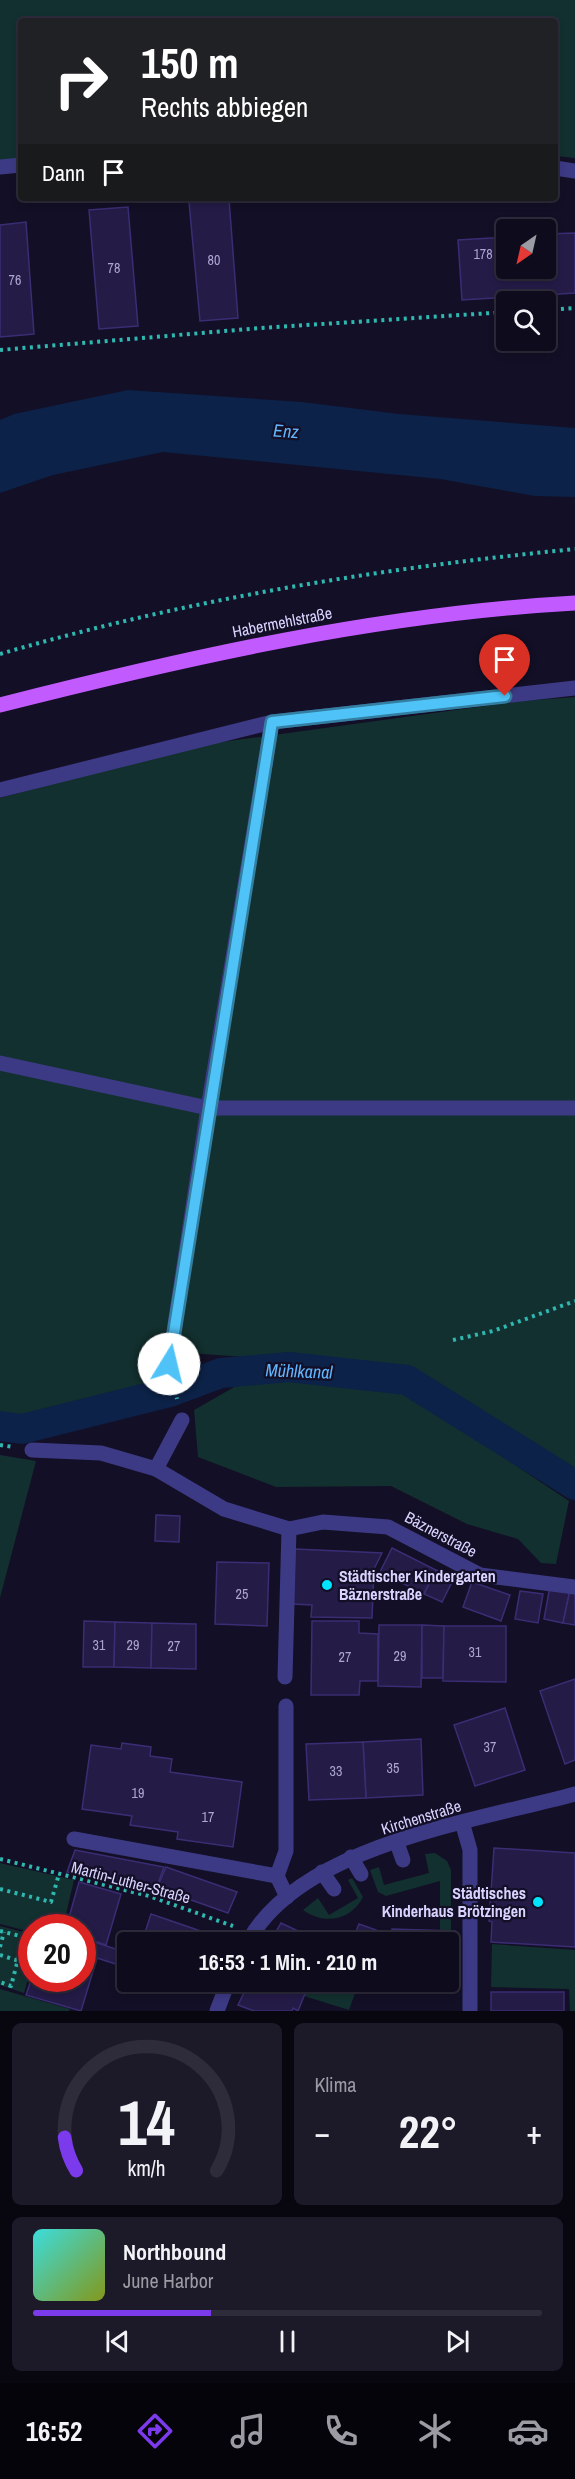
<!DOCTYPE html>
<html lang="de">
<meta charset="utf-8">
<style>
:root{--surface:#0e0b1c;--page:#1c1929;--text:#f1f3f6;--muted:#9b9ba3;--line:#2e2b3b;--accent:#7c3aed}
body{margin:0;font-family:"Archivo Narrow",sans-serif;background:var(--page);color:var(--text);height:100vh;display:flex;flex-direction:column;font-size:22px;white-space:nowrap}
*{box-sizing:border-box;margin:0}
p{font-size:20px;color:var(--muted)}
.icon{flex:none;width:33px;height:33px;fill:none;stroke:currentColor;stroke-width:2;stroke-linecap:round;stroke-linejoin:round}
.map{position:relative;height:2011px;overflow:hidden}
.side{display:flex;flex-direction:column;gap:12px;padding:12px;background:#08060f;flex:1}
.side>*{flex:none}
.hud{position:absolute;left:18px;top:18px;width:540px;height:183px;border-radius:6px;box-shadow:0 3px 9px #0003,0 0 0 2px var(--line);background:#202124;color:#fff;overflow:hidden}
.needle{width:39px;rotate:214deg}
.buttons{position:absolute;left:496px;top:219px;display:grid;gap:12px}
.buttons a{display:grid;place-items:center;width:60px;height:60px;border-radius:6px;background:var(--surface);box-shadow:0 3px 9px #0003,0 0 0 2px var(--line);font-size:30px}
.speed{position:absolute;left:18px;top:1914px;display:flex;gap:12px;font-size:30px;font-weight:700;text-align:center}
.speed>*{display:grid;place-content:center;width:78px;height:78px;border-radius:50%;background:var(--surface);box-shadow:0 3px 9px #0003,0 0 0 2px var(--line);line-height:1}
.speed .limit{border:9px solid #d22;background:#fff;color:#111}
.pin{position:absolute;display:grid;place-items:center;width:51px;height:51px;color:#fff;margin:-62px -26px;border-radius:50% 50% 50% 0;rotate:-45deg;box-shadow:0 0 6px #0007}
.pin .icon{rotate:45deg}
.me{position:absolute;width:66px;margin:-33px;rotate:9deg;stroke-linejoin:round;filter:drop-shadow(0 0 4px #0008)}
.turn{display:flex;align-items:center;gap:21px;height:126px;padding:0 24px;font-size:27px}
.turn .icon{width:78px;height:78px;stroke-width:2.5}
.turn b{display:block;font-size:42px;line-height:51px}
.then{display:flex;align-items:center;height:57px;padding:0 24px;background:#0003;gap:12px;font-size:22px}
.big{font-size:45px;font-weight:700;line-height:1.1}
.side .widget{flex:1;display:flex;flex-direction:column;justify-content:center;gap:9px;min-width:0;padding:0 21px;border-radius:9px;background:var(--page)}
.side .dial{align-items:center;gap:0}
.dial svg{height:156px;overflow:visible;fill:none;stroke:var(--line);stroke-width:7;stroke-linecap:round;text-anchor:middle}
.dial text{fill:var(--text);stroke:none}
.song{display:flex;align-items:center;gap:18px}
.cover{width:72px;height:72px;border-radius:9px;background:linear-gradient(135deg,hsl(180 70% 55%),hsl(70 70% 35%))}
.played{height:6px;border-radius:3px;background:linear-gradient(90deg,var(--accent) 35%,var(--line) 35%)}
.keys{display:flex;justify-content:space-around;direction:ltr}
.heat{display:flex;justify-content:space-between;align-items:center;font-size:33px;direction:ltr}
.side .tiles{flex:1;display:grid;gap:12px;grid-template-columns:1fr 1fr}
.widget:last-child{grid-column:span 2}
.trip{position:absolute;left:117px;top:1932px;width:342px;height:60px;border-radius:6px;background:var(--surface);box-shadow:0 3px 9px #0003,0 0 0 2px var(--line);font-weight:700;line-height:60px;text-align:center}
.tabs{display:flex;height:96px;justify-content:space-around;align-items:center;background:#06040b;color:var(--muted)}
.tabs .icon{width:42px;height:42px}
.tabs .selected{color:var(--accent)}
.tabs b{font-size:27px;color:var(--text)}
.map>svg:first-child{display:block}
.green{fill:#12302f}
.water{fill:#0c2248}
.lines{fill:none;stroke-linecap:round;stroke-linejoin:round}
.canal{stroke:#0c2248;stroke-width:30}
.building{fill:#241b47;stroke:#3b2d73;stroke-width:1.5}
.path{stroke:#2fb8b0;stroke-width:4;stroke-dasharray:3 4.5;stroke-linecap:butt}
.minor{stroke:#3d3a85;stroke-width:15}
.major{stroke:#c25bff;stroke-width:15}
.route-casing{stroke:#337fa1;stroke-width:15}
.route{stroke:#4fc3f7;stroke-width:10}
.poi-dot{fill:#00e5ff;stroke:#130f26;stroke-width:2}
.labels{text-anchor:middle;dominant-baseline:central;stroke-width:4.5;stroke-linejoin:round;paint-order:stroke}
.number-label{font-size:14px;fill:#aca6d1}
.street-label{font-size:16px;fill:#d9d4ff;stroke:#130f26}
.poi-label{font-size:16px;font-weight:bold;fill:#d9d4ff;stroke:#130f26;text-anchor:start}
.water-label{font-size:18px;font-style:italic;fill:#62b6ff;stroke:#130f26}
</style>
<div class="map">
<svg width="575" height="2011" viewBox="0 0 575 2011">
<rect width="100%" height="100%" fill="#130f26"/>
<g class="green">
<polygon points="0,0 575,0 575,158 555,156 555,21 21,21 21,160 0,161"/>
<polygon points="575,697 575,1473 412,1369 160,1351 157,1380 17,1423 0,1418 0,798 193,746 521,701"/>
<polygon points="250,1378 403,1390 569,1501 556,1564 541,1563 518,1539 467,1524 391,1486 276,1487 198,1457 194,1410"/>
<polygon points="0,1455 36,1461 0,1598"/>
<polygon points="435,1853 447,1861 451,1870 451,1931 440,1931 440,1881 386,1896 378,1892 370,1870 379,1867 384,1885 429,1873 425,1854"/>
<polygon points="0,1863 74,1880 63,1927 32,1928 31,1932 0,1924"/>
<path d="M352,1878L363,1897C351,1921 323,1925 303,1910L318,1898L329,1915L358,1898L348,1880Z"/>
<polygon points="0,1926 31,1934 31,1969 24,1993 0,1985"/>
<polygon points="492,1944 575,1950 575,2011 570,2011 569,1989 491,1987"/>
<polygon points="300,1982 359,1982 349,2010 304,1996 306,1991 297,1987"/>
<polygon points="0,1989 70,2009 69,2011 0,2011"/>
</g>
<polygon class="water" points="128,390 302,402 399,414 575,428 575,497 535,496 440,479 163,452 53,475 0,493 0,420 14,414"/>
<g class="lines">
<polyline class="canal" points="0,1426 22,1429 170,1392 221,1373 289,1367 407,1380 575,1485"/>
</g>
<g class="building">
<polygon points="229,199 238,318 200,321 189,202"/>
<polygon points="128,207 138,326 99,329 89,210"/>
<polygon points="26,222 34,334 0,337 0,225"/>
<polygon points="575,233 575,293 462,300 458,240 507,237 507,268 546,268 546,234"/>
<polygon points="156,1515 180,1516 179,1542 155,1541"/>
<polygon points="392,1548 436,1570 424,1594 380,1572"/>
<polygon points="295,1549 382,1553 374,1569 372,1618 311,1617 312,1605 293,1604"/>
<polygon points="217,1562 269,1563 267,1626 215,1624"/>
<polygon points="436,1570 454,1578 442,1602 424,1594"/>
<polygon points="472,1582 510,1595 501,1621 463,1607"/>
<polygon points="550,1586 570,1590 563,1623 544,1619"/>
<polygon points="570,1590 575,1591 575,1625 563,1623"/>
<polygon points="520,1591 543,1594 538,1623 515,1619"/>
<polygon points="84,1621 115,1622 114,1667 83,1667"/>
<polygon points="312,1621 359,1621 359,1633 378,1634 378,1681 360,1681 359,1695 311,1695"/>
<polygon points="115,1622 152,1623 151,1668 114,1667"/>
<polygon points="152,1623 196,1624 196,1669 151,1668"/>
<polygon points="379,1625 422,1625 421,1687 378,1686"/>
<polygon points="422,1625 444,1626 443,1678 422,1678"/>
<polygon points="444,1626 506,1626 506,1682 443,1681"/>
<polygon points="575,1679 575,1760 565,1764 540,1691"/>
<polygon points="505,1708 525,1770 475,1786 454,1725"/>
<polygon points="421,1739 423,1795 366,1798 363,1742"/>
<polygon points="363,1742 366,1798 309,1800 306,1744"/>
<polygon points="122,1743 151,1747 150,1756 172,1759 170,1772 242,1782 233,1847 177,1839 178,1832 130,1825 132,1816 82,1809 91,1745 121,1749"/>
<polygon points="494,1848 575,1853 575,1947 491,1942 492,1922 489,1921"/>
<polygon points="75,1850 164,1867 156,1889 67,1872"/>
<polygon points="166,1867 237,1892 228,1913 157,1888"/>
<polygon points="79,1882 121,1894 106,1945 82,1937 82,1928 66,1928"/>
<polygon points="151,1914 224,1939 222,1942 142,1942"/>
<polygon points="281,1923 315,1939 314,1942 270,1942"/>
<polygon points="359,1924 376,1930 372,1940 355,1934"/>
<polygon points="392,1929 455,1931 454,1981 448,1981 448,1942 392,1942"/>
<polygon points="349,1933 373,1940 372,1942 345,1942"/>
<polygon points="82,1938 128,1953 128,1968 97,1958 81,2011 26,1995 32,1977 82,1978"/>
<polygon points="249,1982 290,1982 306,1991 298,2011 293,2008 292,2011 254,2011 238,2005"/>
<rect x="491" y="1992" width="73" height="19"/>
</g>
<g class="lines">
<g class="path">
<polyline points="546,310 575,308"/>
<polyline points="0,350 261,328 507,312"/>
<path d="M0,654C188,599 381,568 575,549"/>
<polyline points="453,1340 493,1331 575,1301"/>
<polyline points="173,1383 177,1399"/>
<polyline points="0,1445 13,1447"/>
<polyline points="0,1859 149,1896 233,1926"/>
<polyline points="0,1889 51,1902 59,1874"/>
<polyline points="0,1931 24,1937 11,1986 0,1982"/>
<polyline points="0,1947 4,1932"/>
<polyline points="0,1955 32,1965"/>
</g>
<g class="minor">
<polyline points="0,167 21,165"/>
<polyline points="555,168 575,171"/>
<polyline points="0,790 272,722 575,688"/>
<polyline points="0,1063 208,1108 575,1108"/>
<polyline points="169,1364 208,1108 272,722"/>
<polyline points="32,1450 101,1453 156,1469 224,1509 289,1529 323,1522 388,1527 480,1575 575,1587"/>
<polyline points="156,1469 182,1420"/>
<polyline points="285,1677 289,1529"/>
<polyline points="286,1706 286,1851 277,1876 287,1897"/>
<polyline points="462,1822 470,1850 470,2011"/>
<polyline points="74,1839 277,1876"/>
<polyline points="397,1843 403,1860"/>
<polyline points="351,1857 361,1874"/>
<polyline points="322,1872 334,1889"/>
<path d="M248,1942C300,1845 477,1821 575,1794"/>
<polyline points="217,2011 228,1982"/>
</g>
<path class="major" d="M0,705C189,657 379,614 575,603"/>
</g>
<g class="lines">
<defs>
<polyline id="route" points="169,1364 272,722 505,696"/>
</defs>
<use href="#route" class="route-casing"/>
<use href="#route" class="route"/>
</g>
<g class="poi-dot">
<circle cx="327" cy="1585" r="6"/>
<circle cx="538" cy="1902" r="6"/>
</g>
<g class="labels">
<g class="number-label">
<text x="483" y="254">178</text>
<text x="214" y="260">80</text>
<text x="114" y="268">78</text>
<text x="15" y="280">76</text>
<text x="242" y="1594">25</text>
<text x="99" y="1645">31</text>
<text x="133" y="1645">29</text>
<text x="174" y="1646">27</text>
<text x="475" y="1652">31</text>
<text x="400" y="1656">29</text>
<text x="345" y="1657">27</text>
<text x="490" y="1747">37</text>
<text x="393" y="1768">35</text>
<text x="336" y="1771">33</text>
<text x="138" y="1793">19</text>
<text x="208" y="1817">17</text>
</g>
<g class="street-label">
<text transform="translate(282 622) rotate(-11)">Habermehlstraße</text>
<text transform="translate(441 1534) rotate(28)">Bäznerstraße</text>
<text transform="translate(421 1817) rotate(-17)">Kirchenstraße</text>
<text transform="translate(131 1882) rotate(15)">Martin-Luther-Straße</text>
</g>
<g class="poi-label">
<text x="339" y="1576">Städtischer Kindergarten<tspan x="339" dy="18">Bäznerstraße</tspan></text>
<text x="526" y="1893" text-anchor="end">Städtisches<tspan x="526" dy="18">Kinderhaus Brötzingen</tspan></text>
</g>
<g class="water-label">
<text transform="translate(286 431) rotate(4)">Enz</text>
<text transform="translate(299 1371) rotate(2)">Mühlkanal</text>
</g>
</g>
</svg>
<div class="buttons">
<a><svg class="needle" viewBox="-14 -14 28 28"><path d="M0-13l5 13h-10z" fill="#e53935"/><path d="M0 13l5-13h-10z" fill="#9b9ba3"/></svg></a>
<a><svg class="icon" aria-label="search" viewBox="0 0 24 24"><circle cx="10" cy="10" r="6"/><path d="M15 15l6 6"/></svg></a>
</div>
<div class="speed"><div class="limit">20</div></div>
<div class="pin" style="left:505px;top:696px;background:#d93025"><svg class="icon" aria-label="arrive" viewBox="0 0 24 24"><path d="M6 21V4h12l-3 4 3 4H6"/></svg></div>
<svg class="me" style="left:169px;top:1364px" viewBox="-20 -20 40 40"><circle r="19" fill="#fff"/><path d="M0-13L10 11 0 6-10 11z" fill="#4fc3f7"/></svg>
<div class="trip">16:53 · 1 Min. · 210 m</div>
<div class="hud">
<div class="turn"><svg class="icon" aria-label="right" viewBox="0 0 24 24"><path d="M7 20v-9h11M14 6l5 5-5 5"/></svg><div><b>150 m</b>Rechts abbiegen</div></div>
<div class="then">Dann<svg class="icon" aria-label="arrive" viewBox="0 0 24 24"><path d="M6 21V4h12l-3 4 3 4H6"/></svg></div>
</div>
</div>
<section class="side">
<div class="tiles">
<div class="widget dial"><svg viewBox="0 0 100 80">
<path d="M14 69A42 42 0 1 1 86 69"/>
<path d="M14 69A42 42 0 0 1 8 52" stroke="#7c3aed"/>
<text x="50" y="56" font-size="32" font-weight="700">14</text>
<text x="50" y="72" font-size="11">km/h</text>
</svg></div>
<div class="widget"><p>Klima</p>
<div class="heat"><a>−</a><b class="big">22°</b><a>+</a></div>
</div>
<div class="widget">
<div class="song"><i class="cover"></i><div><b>Northbound</b><p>June Harbor</p></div></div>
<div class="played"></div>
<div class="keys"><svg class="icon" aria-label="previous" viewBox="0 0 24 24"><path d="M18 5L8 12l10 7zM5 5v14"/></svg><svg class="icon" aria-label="pause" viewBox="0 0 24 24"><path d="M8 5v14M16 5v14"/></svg><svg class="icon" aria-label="next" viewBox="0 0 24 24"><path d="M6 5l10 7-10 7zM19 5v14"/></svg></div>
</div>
</div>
</section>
<nav class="tabs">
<b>16:52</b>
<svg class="icon selected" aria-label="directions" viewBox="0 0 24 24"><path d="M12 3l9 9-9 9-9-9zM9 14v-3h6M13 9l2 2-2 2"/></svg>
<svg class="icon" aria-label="music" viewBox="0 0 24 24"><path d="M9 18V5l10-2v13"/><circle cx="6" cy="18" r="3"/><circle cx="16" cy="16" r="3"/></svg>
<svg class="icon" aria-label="phone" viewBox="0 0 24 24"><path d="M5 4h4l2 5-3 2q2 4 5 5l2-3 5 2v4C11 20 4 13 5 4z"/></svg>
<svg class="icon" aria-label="climate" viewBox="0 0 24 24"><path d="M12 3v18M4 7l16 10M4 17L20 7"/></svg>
<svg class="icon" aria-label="car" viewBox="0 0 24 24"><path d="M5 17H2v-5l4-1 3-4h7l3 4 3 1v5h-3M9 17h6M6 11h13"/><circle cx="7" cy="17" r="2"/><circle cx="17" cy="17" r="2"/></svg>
</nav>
